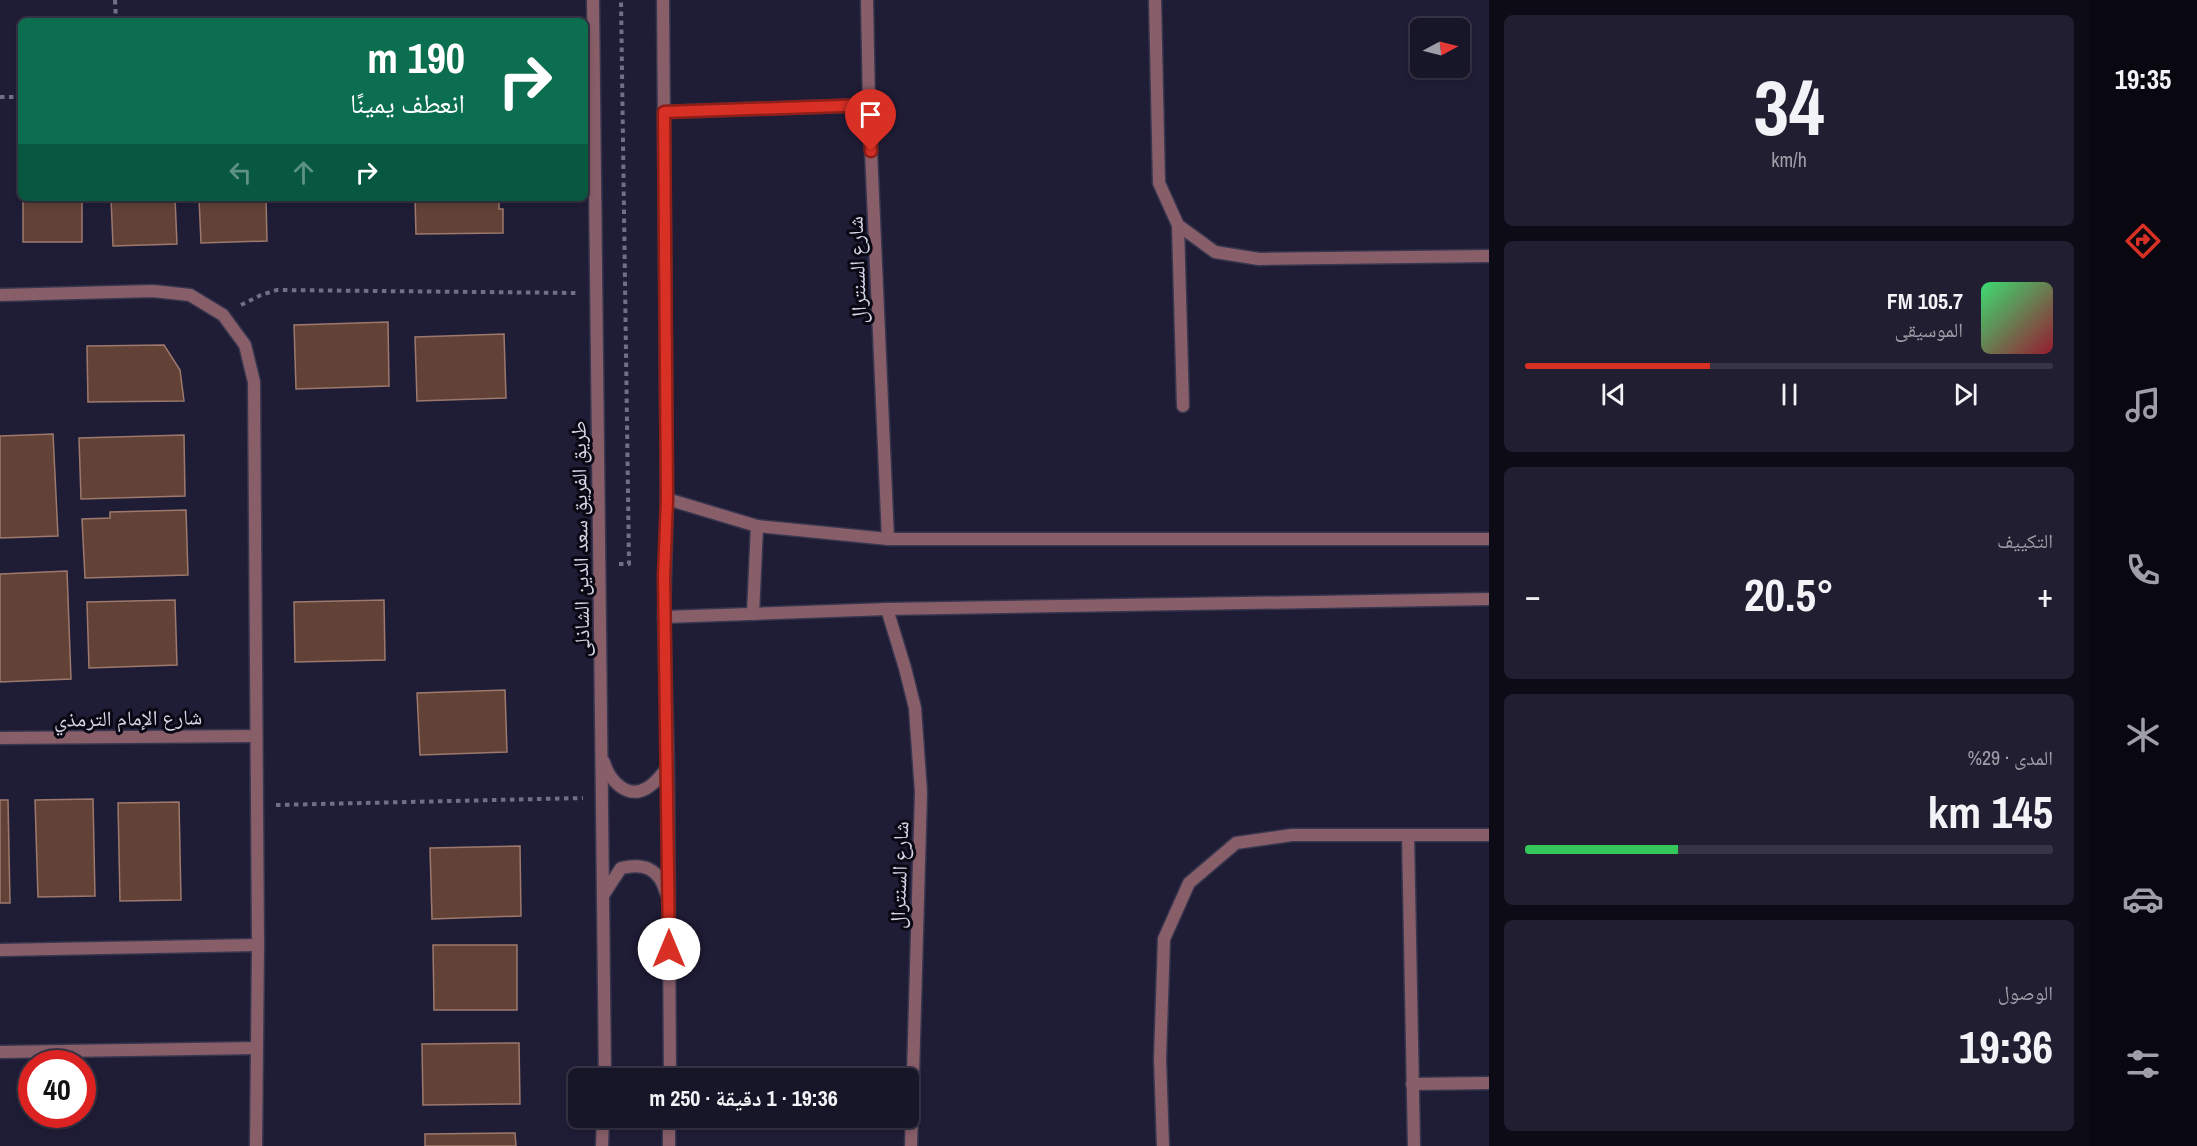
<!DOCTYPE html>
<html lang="ar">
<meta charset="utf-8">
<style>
:root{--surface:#171528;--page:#201e30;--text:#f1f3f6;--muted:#9e9fa8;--line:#363445;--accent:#d93025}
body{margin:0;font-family:"Archivo Narrow","Noto Naskh Arabic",sans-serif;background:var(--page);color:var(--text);direction:rtl;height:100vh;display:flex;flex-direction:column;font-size:22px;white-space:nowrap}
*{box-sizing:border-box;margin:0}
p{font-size:20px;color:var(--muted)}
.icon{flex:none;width:33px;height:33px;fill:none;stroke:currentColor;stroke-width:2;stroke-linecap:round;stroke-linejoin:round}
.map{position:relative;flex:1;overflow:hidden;direction:ltr}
.drawer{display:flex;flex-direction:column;gap:15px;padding:15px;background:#0d0c16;width:600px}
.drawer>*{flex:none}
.guide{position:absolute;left:18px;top:18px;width:570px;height:183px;border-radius:9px;box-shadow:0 3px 9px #0003,0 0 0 2px var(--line);direction:rtl;background:#0b6e4f;color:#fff;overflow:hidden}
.needle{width:39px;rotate:83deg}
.controls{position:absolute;left:1410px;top:18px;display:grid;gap:12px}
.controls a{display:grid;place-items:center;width:60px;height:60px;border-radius:9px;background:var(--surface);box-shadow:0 3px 9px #0003,0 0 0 2px var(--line);font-size:30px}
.speed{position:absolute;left:18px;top:1050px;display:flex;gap:12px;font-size:30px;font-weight:700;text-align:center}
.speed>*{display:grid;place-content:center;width:78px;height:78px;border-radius:50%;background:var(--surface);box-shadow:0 3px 9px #0003,0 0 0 2px var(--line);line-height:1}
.speed .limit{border:9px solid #d22;background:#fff;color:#111}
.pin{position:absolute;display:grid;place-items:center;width:51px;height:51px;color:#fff;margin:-62px -26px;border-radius:50% 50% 50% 0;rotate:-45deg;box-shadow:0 0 6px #0007}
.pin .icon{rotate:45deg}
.me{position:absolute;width:66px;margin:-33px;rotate:0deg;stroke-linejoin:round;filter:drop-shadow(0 0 4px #0008)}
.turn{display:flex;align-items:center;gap:21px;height:126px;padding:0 24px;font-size:27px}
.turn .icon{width:78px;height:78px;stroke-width:2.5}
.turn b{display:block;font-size:42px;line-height:51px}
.lanes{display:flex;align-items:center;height:57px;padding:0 24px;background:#0003;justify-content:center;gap:30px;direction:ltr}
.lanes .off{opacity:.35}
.big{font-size:45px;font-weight:800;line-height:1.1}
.drawer .card{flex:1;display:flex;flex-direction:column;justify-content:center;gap:9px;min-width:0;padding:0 21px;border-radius:9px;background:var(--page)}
.drawer .dial{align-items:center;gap:0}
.dial b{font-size:78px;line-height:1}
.song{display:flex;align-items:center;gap:18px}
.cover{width:72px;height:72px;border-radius:9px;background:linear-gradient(135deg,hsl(140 70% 55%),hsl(350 70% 35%))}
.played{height:6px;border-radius:3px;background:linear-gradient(90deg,var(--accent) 35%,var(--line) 35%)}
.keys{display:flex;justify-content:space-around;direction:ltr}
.heat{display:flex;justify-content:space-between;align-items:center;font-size:33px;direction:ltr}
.charge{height:9px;border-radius:4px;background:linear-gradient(90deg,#34c759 29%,var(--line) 0)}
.trip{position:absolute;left:568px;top:1068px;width:351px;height:60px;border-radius:9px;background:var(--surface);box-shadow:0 3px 9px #0003,0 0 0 2px var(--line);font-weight:800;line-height:60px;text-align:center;direction:rtl}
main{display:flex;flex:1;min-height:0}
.dock{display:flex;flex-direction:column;width:108px;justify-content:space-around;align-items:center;background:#090810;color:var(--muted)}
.dock .icon{width:42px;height:42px}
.dock .on{color:var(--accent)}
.dock b{font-size:27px;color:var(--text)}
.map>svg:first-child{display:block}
.building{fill:#624237;stroke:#9d796d;stroke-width:1.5}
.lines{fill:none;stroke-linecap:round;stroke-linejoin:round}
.service-casing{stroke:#38364f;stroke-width:15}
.minor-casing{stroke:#38364f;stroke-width:15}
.tertiary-casing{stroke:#38364f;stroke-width:15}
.path{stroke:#706f85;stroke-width:4;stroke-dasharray:4.5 4.5;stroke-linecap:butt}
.service{stroke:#885e69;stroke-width:12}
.minor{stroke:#885e69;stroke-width:12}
.tertiary{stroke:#885e69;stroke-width:12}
.route-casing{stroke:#8d1f18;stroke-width:15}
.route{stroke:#d93025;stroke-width:10}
.labels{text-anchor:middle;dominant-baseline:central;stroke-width:6;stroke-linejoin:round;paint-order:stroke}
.street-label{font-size:21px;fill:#d5d5e7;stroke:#090813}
</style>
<main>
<nav class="dock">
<b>19:35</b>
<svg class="icon on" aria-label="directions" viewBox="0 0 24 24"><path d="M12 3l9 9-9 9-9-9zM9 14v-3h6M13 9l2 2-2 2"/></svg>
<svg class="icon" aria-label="music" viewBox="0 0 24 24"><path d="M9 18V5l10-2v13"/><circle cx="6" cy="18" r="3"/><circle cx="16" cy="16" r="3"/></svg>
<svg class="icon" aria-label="phone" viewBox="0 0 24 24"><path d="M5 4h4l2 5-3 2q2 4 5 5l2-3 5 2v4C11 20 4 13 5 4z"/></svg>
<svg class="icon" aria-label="climate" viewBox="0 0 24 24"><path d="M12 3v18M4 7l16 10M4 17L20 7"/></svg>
<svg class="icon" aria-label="car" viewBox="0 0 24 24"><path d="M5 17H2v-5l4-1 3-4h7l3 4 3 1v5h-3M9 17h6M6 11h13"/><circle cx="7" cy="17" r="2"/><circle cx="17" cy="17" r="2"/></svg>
<svg class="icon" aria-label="filters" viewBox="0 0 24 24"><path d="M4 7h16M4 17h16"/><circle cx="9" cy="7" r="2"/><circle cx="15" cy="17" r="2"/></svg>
</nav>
<section class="drawer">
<div class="card dial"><b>34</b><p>km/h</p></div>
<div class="card">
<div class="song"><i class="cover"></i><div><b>105.7 FM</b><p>الموسيقى</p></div></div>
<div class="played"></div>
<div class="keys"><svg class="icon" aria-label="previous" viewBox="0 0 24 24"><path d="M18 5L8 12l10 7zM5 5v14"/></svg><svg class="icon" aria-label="pause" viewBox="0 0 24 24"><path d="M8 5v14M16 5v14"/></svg><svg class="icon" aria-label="next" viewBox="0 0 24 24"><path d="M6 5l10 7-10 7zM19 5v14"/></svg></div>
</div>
<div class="card"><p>التكييف</p>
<div class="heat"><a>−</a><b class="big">20.5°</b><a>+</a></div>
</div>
<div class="card"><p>المدى · 29%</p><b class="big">145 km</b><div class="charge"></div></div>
<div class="card"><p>الوصول</p><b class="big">19:36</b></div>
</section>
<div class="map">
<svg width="1489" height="1146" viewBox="0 0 1489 1146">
<rect width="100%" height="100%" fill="#1f1c36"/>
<g class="building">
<rect x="23" y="198" width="59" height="44"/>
<polygon points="111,198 175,198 177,244 113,246"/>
<polygon points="199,198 266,198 267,241 201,243"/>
<polygon points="415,198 499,198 499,209 503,209 503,233 416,234"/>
<polygon points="388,322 389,386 296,389 294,325"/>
<polygon points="504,334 506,398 417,401 415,337"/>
<polygon points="164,345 180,370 184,401 88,402 87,346"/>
<polygon points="53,434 58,536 0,538 0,436"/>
<polygon points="184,435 185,496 81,499 79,438"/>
<polygon points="186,510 188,575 85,578 82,519 110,518 110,512"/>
<polygon points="67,571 71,679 0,682 0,574"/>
<polygon points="175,600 177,665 89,668 87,602"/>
<polygon points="384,600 385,660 295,662 294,602"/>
<polygon points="505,690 507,752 420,755 417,693"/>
<polygon points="93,799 95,896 38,897 35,800"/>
<polygon points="0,800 8,800 10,903 0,903"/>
<polygon points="179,802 181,900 120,901 118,803"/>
<polygon points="520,846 521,916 432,919 430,848"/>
<polygon points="433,945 517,945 517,1010 434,1010"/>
<polygon points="519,1043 520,1104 423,1105 422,1044"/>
<polygon points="515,1133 516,1146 425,1146 425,1134"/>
</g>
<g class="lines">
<defs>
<polyline id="service" points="1178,225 1183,406"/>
<g id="minor">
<polyline points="867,0 869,105 888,539"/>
<polyline points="1155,0 1159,183 1178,225 1215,252 1259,259 1489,256"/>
<polyline points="664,112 869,105"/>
<polyline points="0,295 153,291 190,295 223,315 245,345 254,382 258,945 256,1146"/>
<polyline points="667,499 757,526 888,539 1489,539"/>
<polyline points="887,609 905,668 915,708 921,792 911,1146"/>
<polyline points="753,614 757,526"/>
<polyline points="664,617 887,609 1489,599"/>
<polyline points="0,738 256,736"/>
<polyline points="1408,835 1414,1146"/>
<polyline points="0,950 258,945"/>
<polyline points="0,1052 256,1048"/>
<polyline points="1412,1084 1489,1083"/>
<polyline points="1163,1146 1160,1059 1164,939 1189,883 1236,843 1292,835 1489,835"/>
</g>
<g id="tertiary">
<polyline points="593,0 605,1078"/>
<polyline points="663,0 667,499 664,617 668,767 670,1078"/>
<path d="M604,762C609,780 627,800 647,788C656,783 662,774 668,767"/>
<path d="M604,894L621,868C644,863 659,868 666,893"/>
<polyline points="602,1146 603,1118"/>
<polyline points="669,1146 669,1118"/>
</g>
</defs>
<use href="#service" class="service-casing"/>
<use href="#minor" class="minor-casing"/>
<use href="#tertiary" class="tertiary-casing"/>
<g class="path">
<polyline points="115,0 116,21"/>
<polyline points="0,97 21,97"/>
<polyline points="241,305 261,295 277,290 578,293"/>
<polyline points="619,564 629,564 621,0"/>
<polyline points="276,805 583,798"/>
</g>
<use href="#service" class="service"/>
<use href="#minor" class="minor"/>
<use href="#tertiary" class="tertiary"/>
</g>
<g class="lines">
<defs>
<polyline id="route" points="669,949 664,576 667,499 664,112 869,105 871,151"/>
</defs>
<use href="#route" class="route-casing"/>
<use href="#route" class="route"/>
</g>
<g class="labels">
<g class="street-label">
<text transform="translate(857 270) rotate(-92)">شارع السنترال</text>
<text transform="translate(580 539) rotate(-91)">طريق الفريق سعد الدين الشاذلى</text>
<text transform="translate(128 718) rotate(-1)">شارع الإمام الترمذي</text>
<text transform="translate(899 875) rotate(-88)">شارع السنترال</text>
</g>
</g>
</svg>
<div class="controls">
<a><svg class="needle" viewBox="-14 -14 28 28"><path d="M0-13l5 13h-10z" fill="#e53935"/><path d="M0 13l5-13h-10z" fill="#9e9fa8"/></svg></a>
</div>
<div class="speed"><div class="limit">40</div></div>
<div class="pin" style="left:871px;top:151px;background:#d93025"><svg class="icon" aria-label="arrive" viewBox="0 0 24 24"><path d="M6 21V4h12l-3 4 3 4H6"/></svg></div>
<svg class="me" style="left:669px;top:949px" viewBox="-20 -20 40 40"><circle r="19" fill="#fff"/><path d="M0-13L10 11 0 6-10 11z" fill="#d93025"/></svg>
<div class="trip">19:36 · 1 دقيقة · 250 m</div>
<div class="guide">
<div class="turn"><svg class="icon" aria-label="right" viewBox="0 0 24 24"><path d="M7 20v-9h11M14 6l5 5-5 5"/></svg><div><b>190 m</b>انعطف يمينًا</div></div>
<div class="lanes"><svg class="icon off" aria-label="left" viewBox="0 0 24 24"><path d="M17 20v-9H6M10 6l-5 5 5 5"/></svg><svg class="icon off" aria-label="ahead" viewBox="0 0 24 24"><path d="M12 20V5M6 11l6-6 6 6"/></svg><svg class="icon" aria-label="right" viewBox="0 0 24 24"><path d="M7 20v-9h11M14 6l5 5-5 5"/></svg></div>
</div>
</div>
</main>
